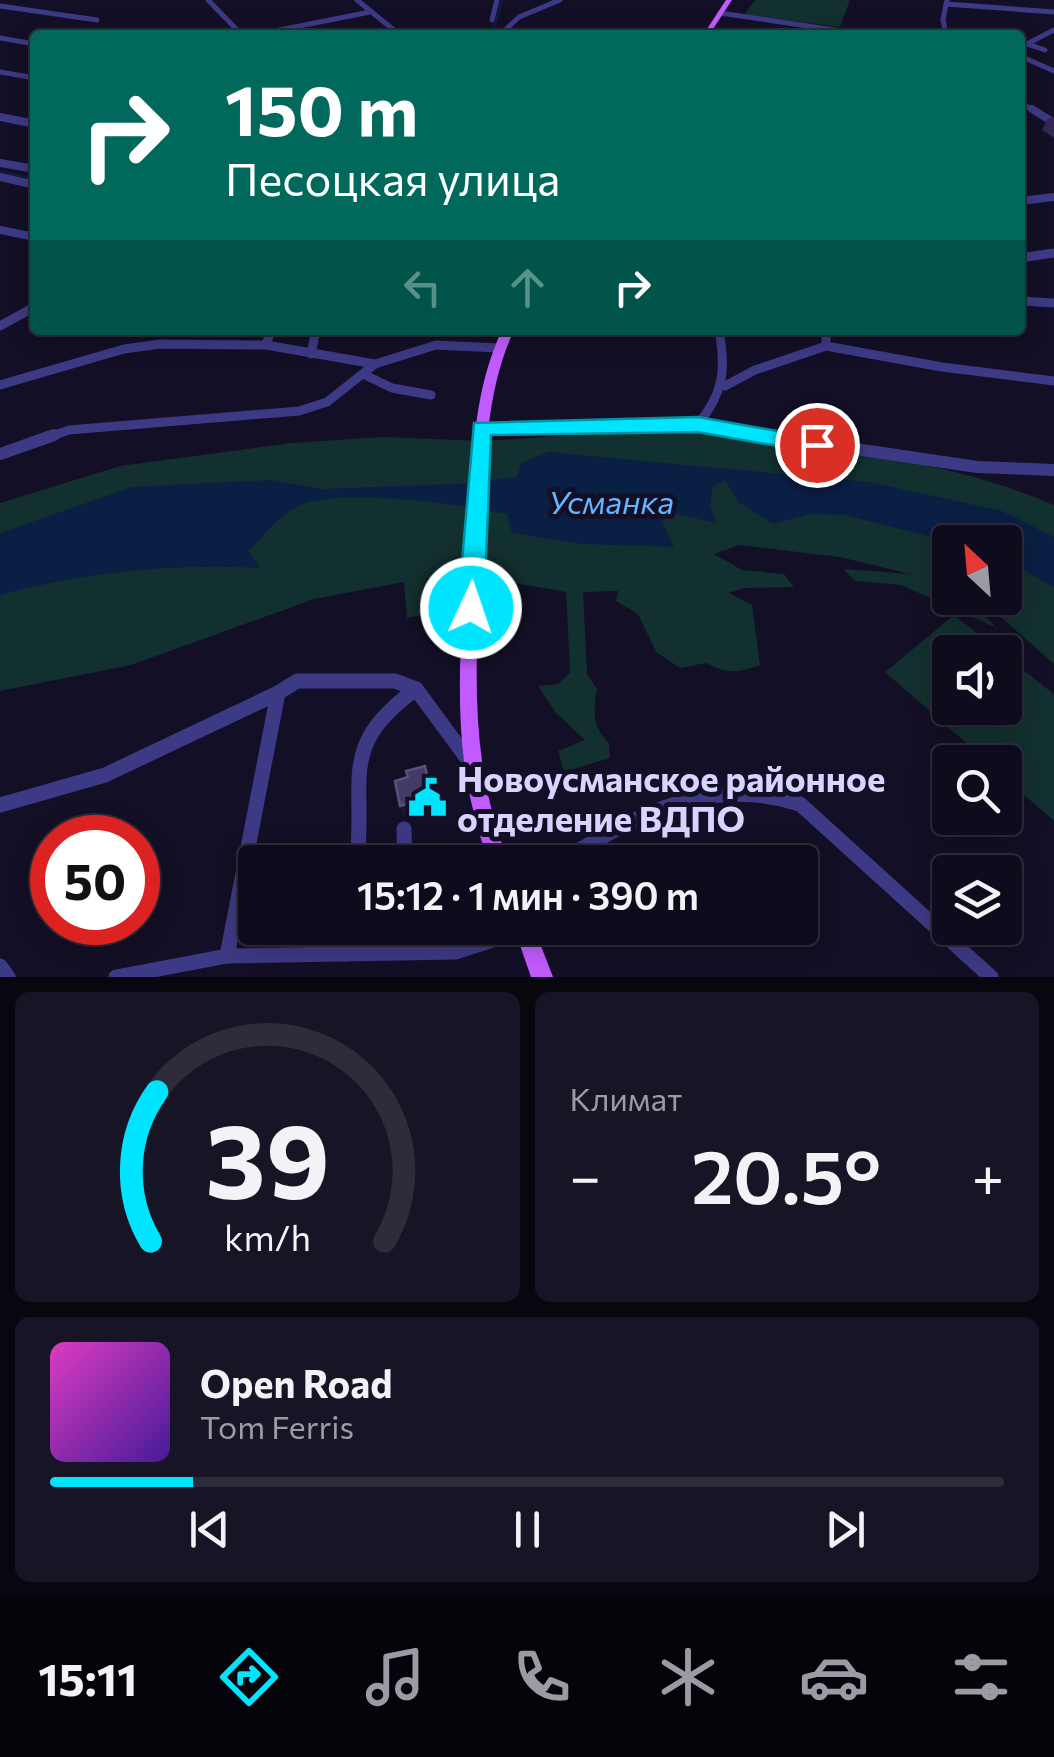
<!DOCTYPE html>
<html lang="ru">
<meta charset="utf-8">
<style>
:root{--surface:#0e0b1c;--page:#171425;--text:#f1f3f6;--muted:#9b9ba3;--line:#2e2b3b;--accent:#00e5ff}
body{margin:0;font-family:Commissioner,sans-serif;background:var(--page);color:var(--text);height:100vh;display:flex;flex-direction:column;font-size:38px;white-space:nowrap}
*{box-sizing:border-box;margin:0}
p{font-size:32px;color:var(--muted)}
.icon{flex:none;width:55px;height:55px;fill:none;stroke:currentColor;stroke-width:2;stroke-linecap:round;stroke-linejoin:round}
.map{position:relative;height:977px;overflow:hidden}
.side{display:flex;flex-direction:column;gap:15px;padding:15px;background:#08060f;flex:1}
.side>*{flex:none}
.banner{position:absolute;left:30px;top:30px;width:995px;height:305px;border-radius:10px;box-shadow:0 5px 25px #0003,0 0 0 2px var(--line);background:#00695c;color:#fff;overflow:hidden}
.needle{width:65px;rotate:334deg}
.controls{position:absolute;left:932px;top:525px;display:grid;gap:20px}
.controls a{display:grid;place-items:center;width:90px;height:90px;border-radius:10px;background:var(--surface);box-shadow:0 5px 25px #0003,0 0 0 2px var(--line);font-size:50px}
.speed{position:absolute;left:30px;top:815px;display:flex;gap:20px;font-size:50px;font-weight:700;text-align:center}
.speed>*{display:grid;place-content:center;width:130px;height:130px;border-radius:50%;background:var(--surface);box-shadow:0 5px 25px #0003,0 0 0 2px var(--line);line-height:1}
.speed .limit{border:15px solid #d22;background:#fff;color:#111}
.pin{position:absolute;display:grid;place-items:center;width:85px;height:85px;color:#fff;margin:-42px;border:5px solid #fff;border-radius:50%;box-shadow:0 2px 10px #0007}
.me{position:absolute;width:110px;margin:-55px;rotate:3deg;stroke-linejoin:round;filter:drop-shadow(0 0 8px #0008)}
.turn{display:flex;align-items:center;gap:35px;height:210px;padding:0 30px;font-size:45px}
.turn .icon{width:130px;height:130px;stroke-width:2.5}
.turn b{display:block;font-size:70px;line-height:85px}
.lanes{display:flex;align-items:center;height:95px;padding:0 30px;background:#0003;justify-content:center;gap:50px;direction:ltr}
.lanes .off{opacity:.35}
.big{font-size:75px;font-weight:600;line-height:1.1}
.side .tile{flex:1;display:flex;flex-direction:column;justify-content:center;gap:15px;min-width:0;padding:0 35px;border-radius:15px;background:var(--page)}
.side .dial{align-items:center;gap:0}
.dial svg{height:260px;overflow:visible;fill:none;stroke:var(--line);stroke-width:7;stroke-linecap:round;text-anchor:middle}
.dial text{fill:var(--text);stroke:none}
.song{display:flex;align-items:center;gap:30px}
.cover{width:120px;height:120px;border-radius:15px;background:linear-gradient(135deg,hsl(310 70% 55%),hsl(260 70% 35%))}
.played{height:10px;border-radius:5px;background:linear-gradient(90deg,var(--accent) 15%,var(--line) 15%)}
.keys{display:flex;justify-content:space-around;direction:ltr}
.heat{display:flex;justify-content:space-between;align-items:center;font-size:55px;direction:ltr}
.side .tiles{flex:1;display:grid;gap:15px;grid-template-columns:1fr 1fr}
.tile:last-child{grid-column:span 2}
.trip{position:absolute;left:238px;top:845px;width:580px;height:100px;border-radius:10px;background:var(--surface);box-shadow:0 5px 25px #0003,0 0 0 2px var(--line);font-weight:600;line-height:100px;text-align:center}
.menu{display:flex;height:160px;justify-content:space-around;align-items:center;background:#06040b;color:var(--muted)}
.menu .icon{width:70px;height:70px}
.menu .on{color:var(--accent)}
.menu b{font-size:45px;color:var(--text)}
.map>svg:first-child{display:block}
.green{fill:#12302f}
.water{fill:#0a1f44}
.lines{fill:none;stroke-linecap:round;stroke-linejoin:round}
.stream{stroke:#0a1f44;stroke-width:2.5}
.minor-far4{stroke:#3d3a85;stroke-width:5}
.minor-far3{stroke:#3d3a85;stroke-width:8}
.minor-far2{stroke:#3d3a85;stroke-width:9}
.minor-far1{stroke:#3d3a85;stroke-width:12}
.minor{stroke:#3d3a85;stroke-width:15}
.major{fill:#c25bff;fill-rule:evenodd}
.wall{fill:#312854}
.shaded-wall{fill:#1d163a}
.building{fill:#433a66;stroke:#5a527e;stroke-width:2.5}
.route{fill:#00e5ff;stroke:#0095a6;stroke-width:2.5}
.labels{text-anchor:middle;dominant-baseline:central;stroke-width:10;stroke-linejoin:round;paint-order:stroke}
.water-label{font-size:32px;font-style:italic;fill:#62b6ff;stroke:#130f26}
.near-poi-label{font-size:35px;font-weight:bold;fill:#d9d4ff;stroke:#130f26;text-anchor:start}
</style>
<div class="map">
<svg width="1054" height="977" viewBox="0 0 1054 977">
<rect width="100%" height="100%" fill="#130f26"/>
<g class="green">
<polygon points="755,0 850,0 840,27 744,15"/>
<path d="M654,430C706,431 756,439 807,446C893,457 975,471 1054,505V664L979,598H1005V542H950V585H945L950,598C968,599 985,615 997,628L901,585L855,581L843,569L910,574L840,557L739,545L714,554L742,570L784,574L794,587L744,588L729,593L752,605L760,665C738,673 727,674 706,663L680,668L656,652L638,614L616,601L618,591L583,592L587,674L597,689C593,710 592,727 609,743L610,758L564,772L558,751L585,740L556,713L538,686L558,684L570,673L566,592L508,582L506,579L426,578L432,613L407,618L404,582L314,599L131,665L0,691V503L120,466L291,443L382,437L484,441Z"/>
<polygon points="954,615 1001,652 950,652 950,708 1005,708 1005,656 1054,694 1054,821 1005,778 1005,762 988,762 885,672"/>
</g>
<path class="water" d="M549,452L869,482L1002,511L1054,537V588L1005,558V542H951L845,515L811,514L773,524L738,502L725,480L713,486L710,506L716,523L672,513L662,521L674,547L582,544L512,533L507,514C464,505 328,485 293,509C276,519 262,538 248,551L260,568C174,563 84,572 0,595V533L132,487L272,480L322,489L456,484L517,477L521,463Z"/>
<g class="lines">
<g class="stream">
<polyline points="492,35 502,0"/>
<polyline points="0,171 35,179"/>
</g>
<g class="minor-far4">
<polyline points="208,0 242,35"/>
<polyline points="357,0 400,35"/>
<polyline points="946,4 1054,12"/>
<polyline points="0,6 97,20"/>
<polyline points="720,13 868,35"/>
<polyline points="492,20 497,0"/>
<polyline points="254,35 370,12"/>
<polyline points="349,35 394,30"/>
<polyline points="500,35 519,17 560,0"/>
<polyline points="946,35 943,19 947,0"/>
<polyline points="0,38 35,44"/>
<polyline points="1045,50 1027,44 1054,30"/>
<polyline points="1020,56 1054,71"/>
<polyline points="0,72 35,78"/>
<polyline points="1020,102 1036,112"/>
</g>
<g class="minor-far3">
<polyline points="1032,109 1054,123"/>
<polyline points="0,117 35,124"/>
<polyline points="0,163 35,169"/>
<polyline points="0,177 35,185"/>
<polyline points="1020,201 1054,197"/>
<polyline points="0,230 35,237"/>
<polyline points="1046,254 1054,253"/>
</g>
<g class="minor-far2">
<polyline points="1020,258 1054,253"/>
<polyline points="1020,301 1054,303"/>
<polyline points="0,326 29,310"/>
<polyline points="266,345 271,330"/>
<polyline points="826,346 942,367 1054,381"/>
<polyline points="311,354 316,330"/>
<polyline points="365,375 392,388 431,395"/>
<polyline points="0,385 124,349 160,344 266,345 375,364 436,345 498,348"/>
<polyline points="725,386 755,370 826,346 826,330"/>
<path d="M698,424C724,393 726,369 719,330"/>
<polyline points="481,428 698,424 776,438"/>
<polyline points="47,438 69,430 299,411 327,402 375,364"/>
</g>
<g class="minor-far1">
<polyline points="761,435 977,467 1054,470"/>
<polyline points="0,454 54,435"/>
</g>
<g class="minor">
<polyline points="0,805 105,775 278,693"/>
<polyline points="404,829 405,862"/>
<path d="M357,862C366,778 337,746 416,689"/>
<path d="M559,862C637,815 708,775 800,804L991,977"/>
<polyline points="407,928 407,953"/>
<polyline points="345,954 348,928"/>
<polyline points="227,956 278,693 297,681 395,681 416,689 472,765"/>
<polyline points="0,966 8,977"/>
<polyline points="116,977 227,956 455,952 525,930"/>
</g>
<g class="major">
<polygon points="726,0 732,0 709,35 703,35"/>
<path d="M502,330H514C485,393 486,458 483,526C479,611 470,697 485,780C490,808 499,835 508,862H488C480,836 472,809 467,782C453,699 463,614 468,531C473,461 472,394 502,330Z"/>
<polygon points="514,928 534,928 553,977 531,977"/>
</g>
</g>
<polygon class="wall" points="1048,118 1054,118 1054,138 1042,130"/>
<polygon class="shaded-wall" points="425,766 435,814 417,820 415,813 403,816 400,806"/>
<polygon class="building" points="425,766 433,804 414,809 413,802 400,806 395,781 408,777 406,771"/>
<polygon class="route" points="698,417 817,438 828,445 817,453 698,432 491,435 484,608 480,615 471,619 462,615 458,608 474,423"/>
<defs>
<symbol id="civic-bare" viewBox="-9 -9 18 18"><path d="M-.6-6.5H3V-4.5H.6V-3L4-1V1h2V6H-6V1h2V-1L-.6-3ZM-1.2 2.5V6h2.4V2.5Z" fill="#00e5ff" stroke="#130f26" stroke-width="2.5" paint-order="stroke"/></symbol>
</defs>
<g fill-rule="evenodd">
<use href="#civic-bare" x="400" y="770" width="55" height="55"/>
</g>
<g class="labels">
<g class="water-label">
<text x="611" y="501">Усманка</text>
</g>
<g class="near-poi-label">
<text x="457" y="777">Новоусманское районное<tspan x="457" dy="40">отделение ВДПО</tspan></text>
</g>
</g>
</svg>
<div class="controls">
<a><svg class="needle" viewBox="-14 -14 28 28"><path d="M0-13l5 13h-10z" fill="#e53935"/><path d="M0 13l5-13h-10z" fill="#9b9ba3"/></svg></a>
<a><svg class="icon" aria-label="sound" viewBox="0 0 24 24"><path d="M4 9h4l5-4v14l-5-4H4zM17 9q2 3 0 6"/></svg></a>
<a><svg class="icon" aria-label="search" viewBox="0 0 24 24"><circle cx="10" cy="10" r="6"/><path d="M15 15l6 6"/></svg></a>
<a><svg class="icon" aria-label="layers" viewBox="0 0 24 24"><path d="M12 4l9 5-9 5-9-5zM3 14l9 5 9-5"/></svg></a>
</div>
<div class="speed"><div class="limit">50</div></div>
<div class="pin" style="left:817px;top:445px;background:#d93025"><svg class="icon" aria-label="arrive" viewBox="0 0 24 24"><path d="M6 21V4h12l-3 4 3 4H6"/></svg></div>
<svg class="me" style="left:471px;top:608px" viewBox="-20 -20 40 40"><circle r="17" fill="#00e5ff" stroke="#fff" stroke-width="3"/><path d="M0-11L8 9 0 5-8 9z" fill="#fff"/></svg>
<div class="trip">15:12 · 1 мин · 390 m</div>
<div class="banner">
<div class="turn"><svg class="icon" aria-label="right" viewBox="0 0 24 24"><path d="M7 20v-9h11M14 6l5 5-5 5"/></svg><div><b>150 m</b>Песоцкая улица</div></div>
<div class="lanes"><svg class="icon off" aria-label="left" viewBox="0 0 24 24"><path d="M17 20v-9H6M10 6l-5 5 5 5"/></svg><svg class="icon off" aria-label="ahead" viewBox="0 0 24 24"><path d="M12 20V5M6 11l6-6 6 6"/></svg><svg class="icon" aria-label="right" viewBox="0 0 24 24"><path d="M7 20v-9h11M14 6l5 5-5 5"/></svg></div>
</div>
</div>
<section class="side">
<div class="tiles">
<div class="tile dial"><svg viewBox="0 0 100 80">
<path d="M14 69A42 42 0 1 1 86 69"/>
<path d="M14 69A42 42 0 0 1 16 23" stroke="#00e5ff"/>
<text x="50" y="56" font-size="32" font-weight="700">39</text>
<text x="50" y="72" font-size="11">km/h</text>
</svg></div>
<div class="tile"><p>Климат</p>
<div class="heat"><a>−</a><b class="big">20.5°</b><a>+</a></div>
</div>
<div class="tile">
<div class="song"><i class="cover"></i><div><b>Open Road</b><p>Tom Ferris</p></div></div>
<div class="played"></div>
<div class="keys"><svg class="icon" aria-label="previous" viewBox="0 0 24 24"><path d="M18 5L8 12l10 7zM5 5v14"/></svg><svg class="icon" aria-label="pause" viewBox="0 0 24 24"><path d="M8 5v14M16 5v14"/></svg><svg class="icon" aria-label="next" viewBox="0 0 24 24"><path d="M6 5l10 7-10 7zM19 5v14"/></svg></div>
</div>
</div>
</section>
<nav class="menu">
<b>15:11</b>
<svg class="icon on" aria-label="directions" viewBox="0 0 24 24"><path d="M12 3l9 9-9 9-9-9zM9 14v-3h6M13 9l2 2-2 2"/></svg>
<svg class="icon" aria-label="music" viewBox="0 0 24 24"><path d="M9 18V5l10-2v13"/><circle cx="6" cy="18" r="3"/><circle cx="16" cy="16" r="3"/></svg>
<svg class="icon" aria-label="phone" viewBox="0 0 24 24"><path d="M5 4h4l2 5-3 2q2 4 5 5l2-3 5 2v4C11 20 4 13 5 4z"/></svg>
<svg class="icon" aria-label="climate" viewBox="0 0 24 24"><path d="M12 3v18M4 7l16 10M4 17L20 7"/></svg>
<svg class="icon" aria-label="car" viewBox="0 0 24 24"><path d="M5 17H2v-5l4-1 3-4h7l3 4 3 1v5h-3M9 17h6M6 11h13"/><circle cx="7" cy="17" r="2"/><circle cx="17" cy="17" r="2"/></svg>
<svg class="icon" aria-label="filters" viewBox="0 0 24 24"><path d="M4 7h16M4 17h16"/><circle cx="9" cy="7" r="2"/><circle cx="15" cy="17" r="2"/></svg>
</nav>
